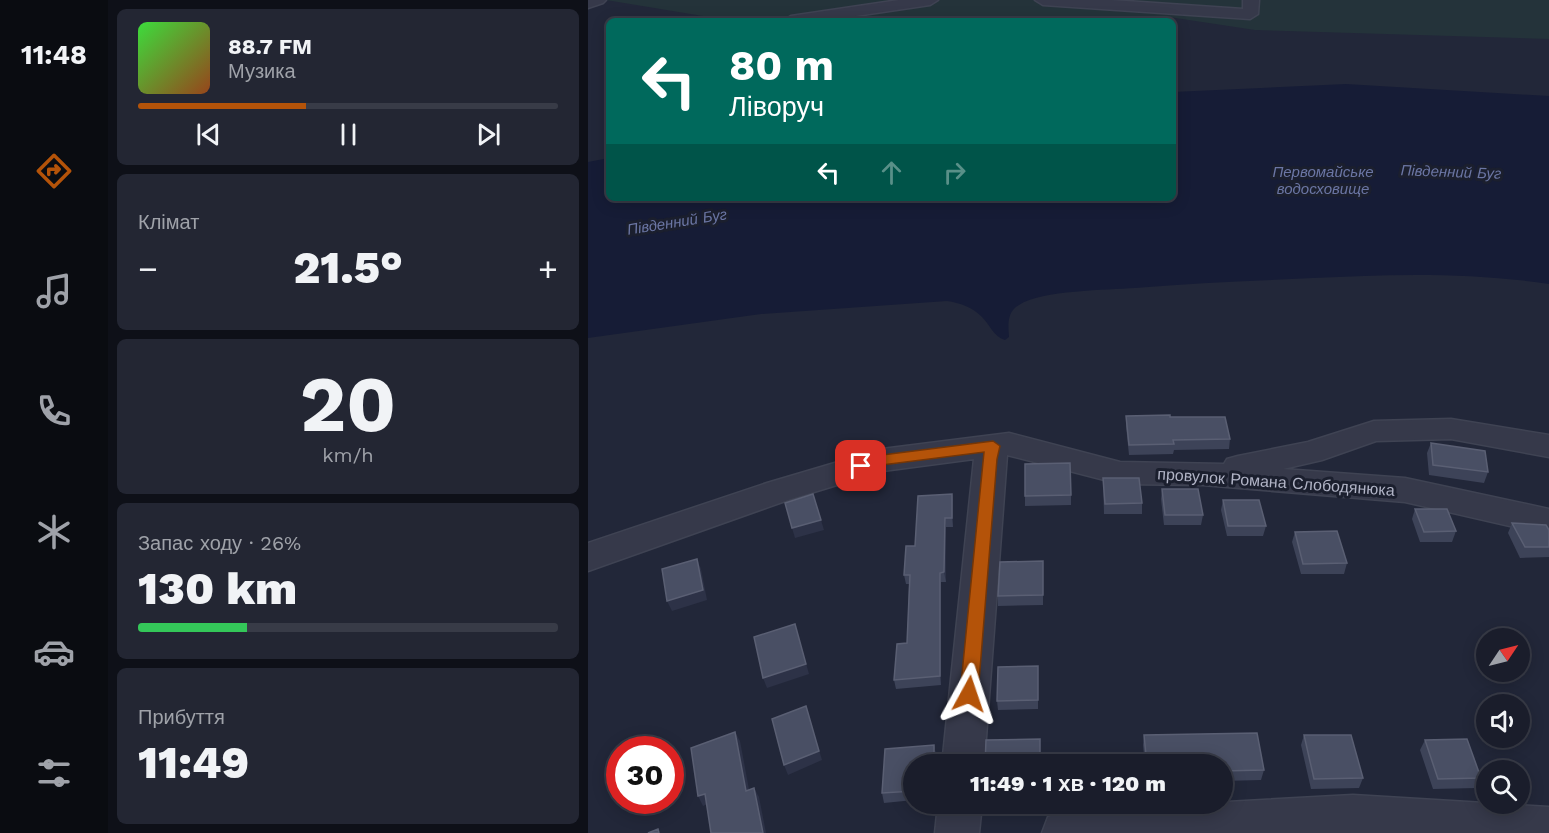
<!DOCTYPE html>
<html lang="uk">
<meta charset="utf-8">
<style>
:root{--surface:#1a1d2b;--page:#232633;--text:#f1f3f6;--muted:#9fa2a9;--line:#383b47;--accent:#b45309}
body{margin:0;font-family:"Work Sans",sans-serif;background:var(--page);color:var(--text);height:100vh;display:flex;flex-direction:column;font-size:22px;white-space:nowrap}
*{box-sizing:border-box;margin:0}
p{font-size:20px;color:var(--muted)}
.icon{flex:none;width:33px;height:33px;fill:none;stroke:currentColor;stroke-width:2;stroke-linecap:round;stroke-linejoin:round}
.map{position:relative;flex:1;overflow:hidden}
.drawer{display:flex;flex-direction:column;gap:9px;padding:9px;background:#0e1018;width:480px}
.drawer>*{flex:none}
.guide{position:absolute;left:18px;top:18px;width:570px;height:183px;border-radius:9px;box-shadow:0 3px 15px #0003,0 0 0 2px var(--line);background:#00695c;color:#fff;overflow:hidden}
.needle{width:39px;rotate:55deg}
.tools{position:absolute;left:888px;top:628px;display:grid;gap:12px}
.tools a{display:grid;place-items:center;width:54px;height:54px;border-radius:50%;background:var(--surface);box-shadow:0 3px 15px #0003,0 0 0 2px var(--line);font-size:30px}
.speed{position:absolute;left:18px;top:736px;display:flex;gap:12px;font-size:30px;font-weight:700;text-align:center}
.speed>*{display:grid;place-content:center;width:78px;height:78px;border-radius:50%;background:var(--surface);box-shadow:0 3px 15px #0003,0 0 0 2px var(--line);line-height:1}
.speed .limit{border:9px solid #d22;background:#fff;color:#111}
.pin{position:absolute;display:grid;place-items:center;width:51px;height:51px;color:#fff;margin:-26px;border-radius:12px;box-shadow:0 3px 9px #0006}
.me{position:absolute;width:66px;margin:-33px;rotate:5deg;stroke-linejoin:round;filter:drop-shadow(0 0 4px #0008)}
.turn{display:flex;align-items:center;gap:21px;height:126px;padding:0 24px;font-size:27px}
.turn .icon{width:78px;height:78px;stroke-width:2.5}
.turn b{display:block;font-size:42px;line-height:51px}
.lanes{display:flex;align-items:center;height:57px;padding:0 24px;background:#0003;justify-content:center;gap:30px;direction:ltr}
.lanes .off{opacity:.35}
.big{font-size:45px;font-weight:800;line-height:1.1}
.drawer .tile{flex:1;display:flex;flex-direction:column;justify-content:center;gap:9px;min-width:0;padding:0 21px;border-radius:9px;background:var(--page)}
.drawer .dial{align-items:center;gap:0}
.dial b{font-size:78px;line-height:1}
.song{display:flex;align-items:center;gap:18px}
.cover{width:72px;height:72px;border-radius:9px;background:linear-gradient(135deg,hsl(120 70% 55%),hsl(20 70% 35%))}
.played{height:6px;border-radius:3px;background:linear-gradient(90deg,var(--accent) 40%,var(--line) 40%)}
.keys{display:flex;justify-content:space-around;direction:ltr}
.heat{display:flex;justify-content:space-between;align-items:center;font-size:33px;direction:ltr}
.charge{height:9px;border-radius:4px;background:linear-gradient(90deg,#34c759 26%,var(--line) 0)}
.trip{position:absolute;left:315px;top:754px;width:330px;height:60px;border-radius:30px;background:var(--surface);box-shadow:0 3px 15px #0003,0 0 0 2px var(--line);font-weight:800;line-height:60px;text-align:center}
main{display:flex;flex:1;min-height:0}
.dock{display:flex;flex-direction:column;width:108px;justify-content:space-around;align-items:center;background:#0a0c11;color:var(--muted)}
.dock .icon{width:42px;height:42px}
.dock .active{color:var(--accent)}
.dock b{font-size:27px;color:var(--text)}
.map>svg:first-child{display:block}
.green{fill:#24333a}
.water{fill:#161c36}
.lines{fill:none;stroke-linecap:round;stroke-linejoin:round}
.minor-casing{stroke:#3f4353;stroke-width:3}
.minor{fill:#36394a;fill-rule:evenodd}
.wall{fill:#3d4358}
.shaded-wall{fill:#2d3247}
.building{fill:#494f64;stroke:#5a5f73;stroke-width:1.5}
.route{fill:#b45309;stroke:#753606;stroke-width:1.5}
.labels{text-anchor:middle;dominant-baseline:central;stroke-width:6;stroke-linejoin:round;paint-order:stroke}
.far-water-label{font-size:15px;font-style:italic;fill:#6b76a4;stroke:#1b1f2e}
.street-label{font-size:16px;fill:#b1b4c6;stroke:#1b1f2e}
</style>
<main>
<nav class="dock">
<b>11:48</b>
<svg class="icon active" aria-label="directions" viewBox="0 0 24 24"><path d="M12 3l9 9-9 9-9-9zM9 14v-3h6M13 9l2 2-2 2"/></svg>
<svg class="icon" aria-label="music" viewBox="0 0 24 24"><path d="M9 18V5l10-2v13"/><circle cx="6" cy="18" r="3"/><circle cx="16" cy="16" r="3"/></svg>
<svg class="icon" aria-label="phone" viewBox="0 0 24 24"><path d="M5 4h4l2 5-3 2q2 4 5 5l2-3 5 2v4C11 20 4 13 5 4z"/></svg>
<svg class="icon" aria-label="climate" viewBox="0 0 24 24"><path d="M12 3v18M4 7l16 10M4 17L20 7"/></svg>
<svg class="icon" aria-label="car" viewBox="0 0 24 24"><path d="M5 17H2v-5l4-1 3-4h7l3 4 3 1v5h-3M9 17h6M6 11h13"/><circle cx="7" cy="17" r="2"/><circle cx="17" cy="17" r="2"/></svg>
<svg class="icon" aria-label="filters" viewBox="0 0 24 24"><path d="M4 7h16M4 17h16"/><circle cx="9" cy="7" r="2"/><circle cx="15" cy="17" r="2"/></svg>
</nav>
<section class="drawer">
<div class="tile">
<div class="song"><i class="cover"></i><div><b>88.7 FM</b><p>Музика</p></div></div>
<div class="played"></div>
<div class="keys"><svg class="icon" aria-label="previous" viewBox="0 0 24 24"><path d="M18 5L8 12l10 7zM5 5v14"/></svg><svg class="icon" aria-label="pause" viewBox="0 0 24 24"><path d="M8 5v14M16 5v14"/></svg><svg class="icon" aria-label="next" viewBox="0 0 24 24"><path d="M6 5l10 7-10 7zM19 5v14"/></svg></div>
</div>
<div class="tile"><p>Клімат</p>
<div class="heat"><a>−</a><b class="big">21.5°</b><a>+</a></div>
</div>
<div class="tile dial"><b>20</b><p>km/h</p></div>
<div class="tile"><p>Запас ходу · 26%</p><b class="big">130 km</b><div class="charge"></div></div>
<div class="tile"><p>Прибуття</p><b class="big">11:49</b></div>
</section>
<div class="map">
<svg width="961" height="833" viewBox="0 0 961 833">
<rect width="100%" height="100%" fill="#222739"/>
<polygon class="green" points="18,0 961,0 961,39 667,30 581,17 563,21 145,21"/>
<path class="water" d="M758,84L961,96V284C883,272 803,274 725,278C666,281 606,283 547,288C519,290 454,290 431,305C419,312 420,324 421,337L417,340C406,337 402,325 394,317C384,307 372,303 359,301L173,314L0,338V162L21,158V198H585V92Z"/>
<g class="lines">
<defs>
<g id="minor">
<polygon points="0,0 18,0 15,3 0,8"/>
<polygon points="311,0 350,0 342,5 234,21 195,21 203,16"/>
<polygon points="447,0 523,0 655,9 655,0 671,0 670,14 662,19 455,5"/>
<polygon points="863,419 961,435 961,457 863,439 788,441 734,460 695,469 817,478 961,509 961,535 817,502 615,485 532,484 419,455 396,765 354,765 386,459 295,471 203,499 0,571 0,543 179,483 294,449 421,433 532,462 636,464 639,459 650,456 720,442 786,421"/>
<polygon points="765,795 961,807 961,833 454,833 460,817 476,811"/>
<polygon points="350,804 394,804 391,833 347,833"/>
</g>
</defs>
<use href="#minor" class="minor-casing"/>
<use href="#minor" class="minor"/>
</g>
<g class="wall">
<polygon points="538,416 582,417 642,439 641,449 586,450 585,454 541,455 538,426"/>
<polygon points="843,443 900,472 896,483 841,475 839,453"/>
<polygon points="515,478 554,503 554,514 516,514"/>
<polygon points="574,489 615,515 613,525 576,525 573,499"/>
<polygon points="364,494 365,503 365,527 358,527 358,582 353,582 353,685 308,689 306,680 319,643 321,584 318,584 316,575 327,546"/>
<polygon points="483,495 483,505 437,506 437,496"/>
<polygon points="635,500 678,526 675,536 639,536 633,510"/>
<polygon points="827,509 868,531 864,542 832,542 824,519"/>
<polygon points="924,523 961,547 961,557 932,558 920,533"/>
<polygon points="707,532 759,563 756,574 713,574 704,542"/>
<polygon points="455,561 455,605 410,606 410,596"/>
<polygon points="450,666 450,709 410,710 409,701"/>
<polygon points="556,735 676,770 673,780 634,781 634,765 557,765 555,745"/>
<polygon points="716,735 775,778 771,788 723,789 713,745"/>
<polygon points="837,740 893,778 888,788 845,789 832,750"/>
<polygon points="346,745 348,755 326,765 326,800 296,803 294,793"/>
</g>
<g class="shaded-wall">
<polygon points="364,494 365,503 365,527 364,518"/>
<polygon points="357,518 358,527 358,582 356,572"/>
<polygon points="233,520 236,530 207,538 204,528"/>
<polygon points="109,559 113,569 119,600 84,611 79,601"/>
<polygon points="352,573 353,582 353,685 352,676"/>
<polygon points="207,624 221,674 179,688 175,678"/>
<polygon points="218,706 234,760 200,775 196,765"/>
<polygon points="147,732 152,741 163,800 158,791"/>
<polygon points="346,745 348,755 348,765 346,765"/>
<polygon points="166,788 171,797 178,833 175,833"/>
<polygon points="117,794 122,803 115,806 110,796"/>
</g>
<g class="building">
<polygon points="582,415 582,417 637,417 642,439 585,440 586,444 541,445 538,416"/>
<polygon points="843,443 897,451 900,472 845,465"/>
<polygon points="482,463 483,495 437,496 437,464"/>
<polygon points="515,478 551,478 554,503 517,504"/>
<polygon points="574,489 610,489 615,515 577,515"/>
<polygon points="225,494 233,520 204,528 197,503"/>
<polygon points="364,494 364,518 357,518 356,572 352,573 352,676 306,680 309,644 319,643 322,575 316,575 318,546 327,546 330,496"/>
<polygon points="635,500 671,500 678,526 640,526"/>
<polygon points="827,509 859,509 868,531 836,532"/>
<polygon points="924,523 958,525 961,530 961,547 937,547"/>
<polygon points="749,531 759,563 715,564 707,532"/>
<polygon points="109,559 115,590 79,601 74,569"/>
<polygon points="455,561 455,595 410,596 412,562"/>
<polygon points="207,624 218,664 175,678 166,637"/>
<polygon points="450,666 450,700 409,701 410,667"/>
<polygon points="218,706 231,751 196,765 184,719"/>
<polygon points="147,732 158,791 166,788 175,833 123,833 117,794 110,796 103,748"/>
<polygon points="669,733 676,770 634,771 634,765 559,765 556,735"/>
<polygon points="716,735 763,735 775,778 726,779"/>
<polygon points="452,739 452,765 397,765 398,740"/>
<polygon points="879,739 893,778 850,779 837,740"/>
<polygon points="346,745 346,765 326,765 326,791 294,793 297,749"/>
<polygon points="70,829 71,833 60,833"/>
</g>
<polygon class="route" points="405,441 412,446 409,459 390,694 388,700 381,702 375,700 372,694 396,452 294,465 273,471 266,466 268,463 294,455"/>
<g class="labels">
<g class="far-water-label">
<text x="735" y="172">Первомайське<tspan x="735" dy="17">водосховище</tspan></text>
<text transform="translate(863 172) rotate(2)">Південний Буг</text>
<text transform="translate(89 222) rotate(-9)">Південний Буг</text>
</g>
<g class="street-label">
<text transform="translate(688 482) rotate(4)">провулок Романа Слободянюка</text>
</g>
</g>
</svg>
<div class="tools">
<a><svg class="needle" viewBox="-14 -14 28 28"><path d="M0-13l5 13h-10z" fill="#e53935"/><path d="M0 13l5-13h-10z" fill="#9fa2a9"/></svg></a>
<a><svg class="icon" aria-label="sound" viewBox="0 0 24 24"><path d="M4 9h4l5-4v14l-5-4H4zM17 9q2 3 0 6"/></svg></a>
<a><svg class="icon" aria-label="search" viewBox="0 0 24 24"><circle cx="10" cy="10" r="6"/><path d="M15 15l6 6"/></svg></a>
</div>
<div class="speed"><div class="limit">30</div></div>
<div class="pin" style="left:273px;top:466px;background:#d93025"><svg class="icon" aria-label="arrive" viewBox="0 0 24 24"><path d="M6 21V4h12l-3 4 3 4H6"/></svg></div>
<svg class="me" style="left:381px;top:694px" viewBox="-20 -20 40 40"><path d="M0-17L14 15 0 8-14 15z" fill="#b45309" stroke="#fff" stroke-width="4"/></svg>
<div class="trip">11:49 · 1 хв · 120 m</div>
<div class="guide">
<div class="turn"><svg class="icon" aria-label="left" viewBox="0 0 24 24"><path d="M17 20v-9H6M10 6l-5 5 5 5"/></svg><div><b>80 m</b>Ліворуч</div></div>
<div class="lanes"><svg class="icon" aria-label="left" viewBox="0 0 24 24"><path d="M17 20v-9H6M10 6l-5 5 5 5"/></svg><svg class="icon off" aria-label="ahead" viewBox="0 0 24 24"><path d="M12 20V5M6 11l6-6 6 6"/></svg><svg class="icon off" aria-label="right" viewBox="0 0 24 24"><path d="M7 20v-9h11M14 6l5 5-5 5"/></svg></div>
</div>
</div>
</main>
